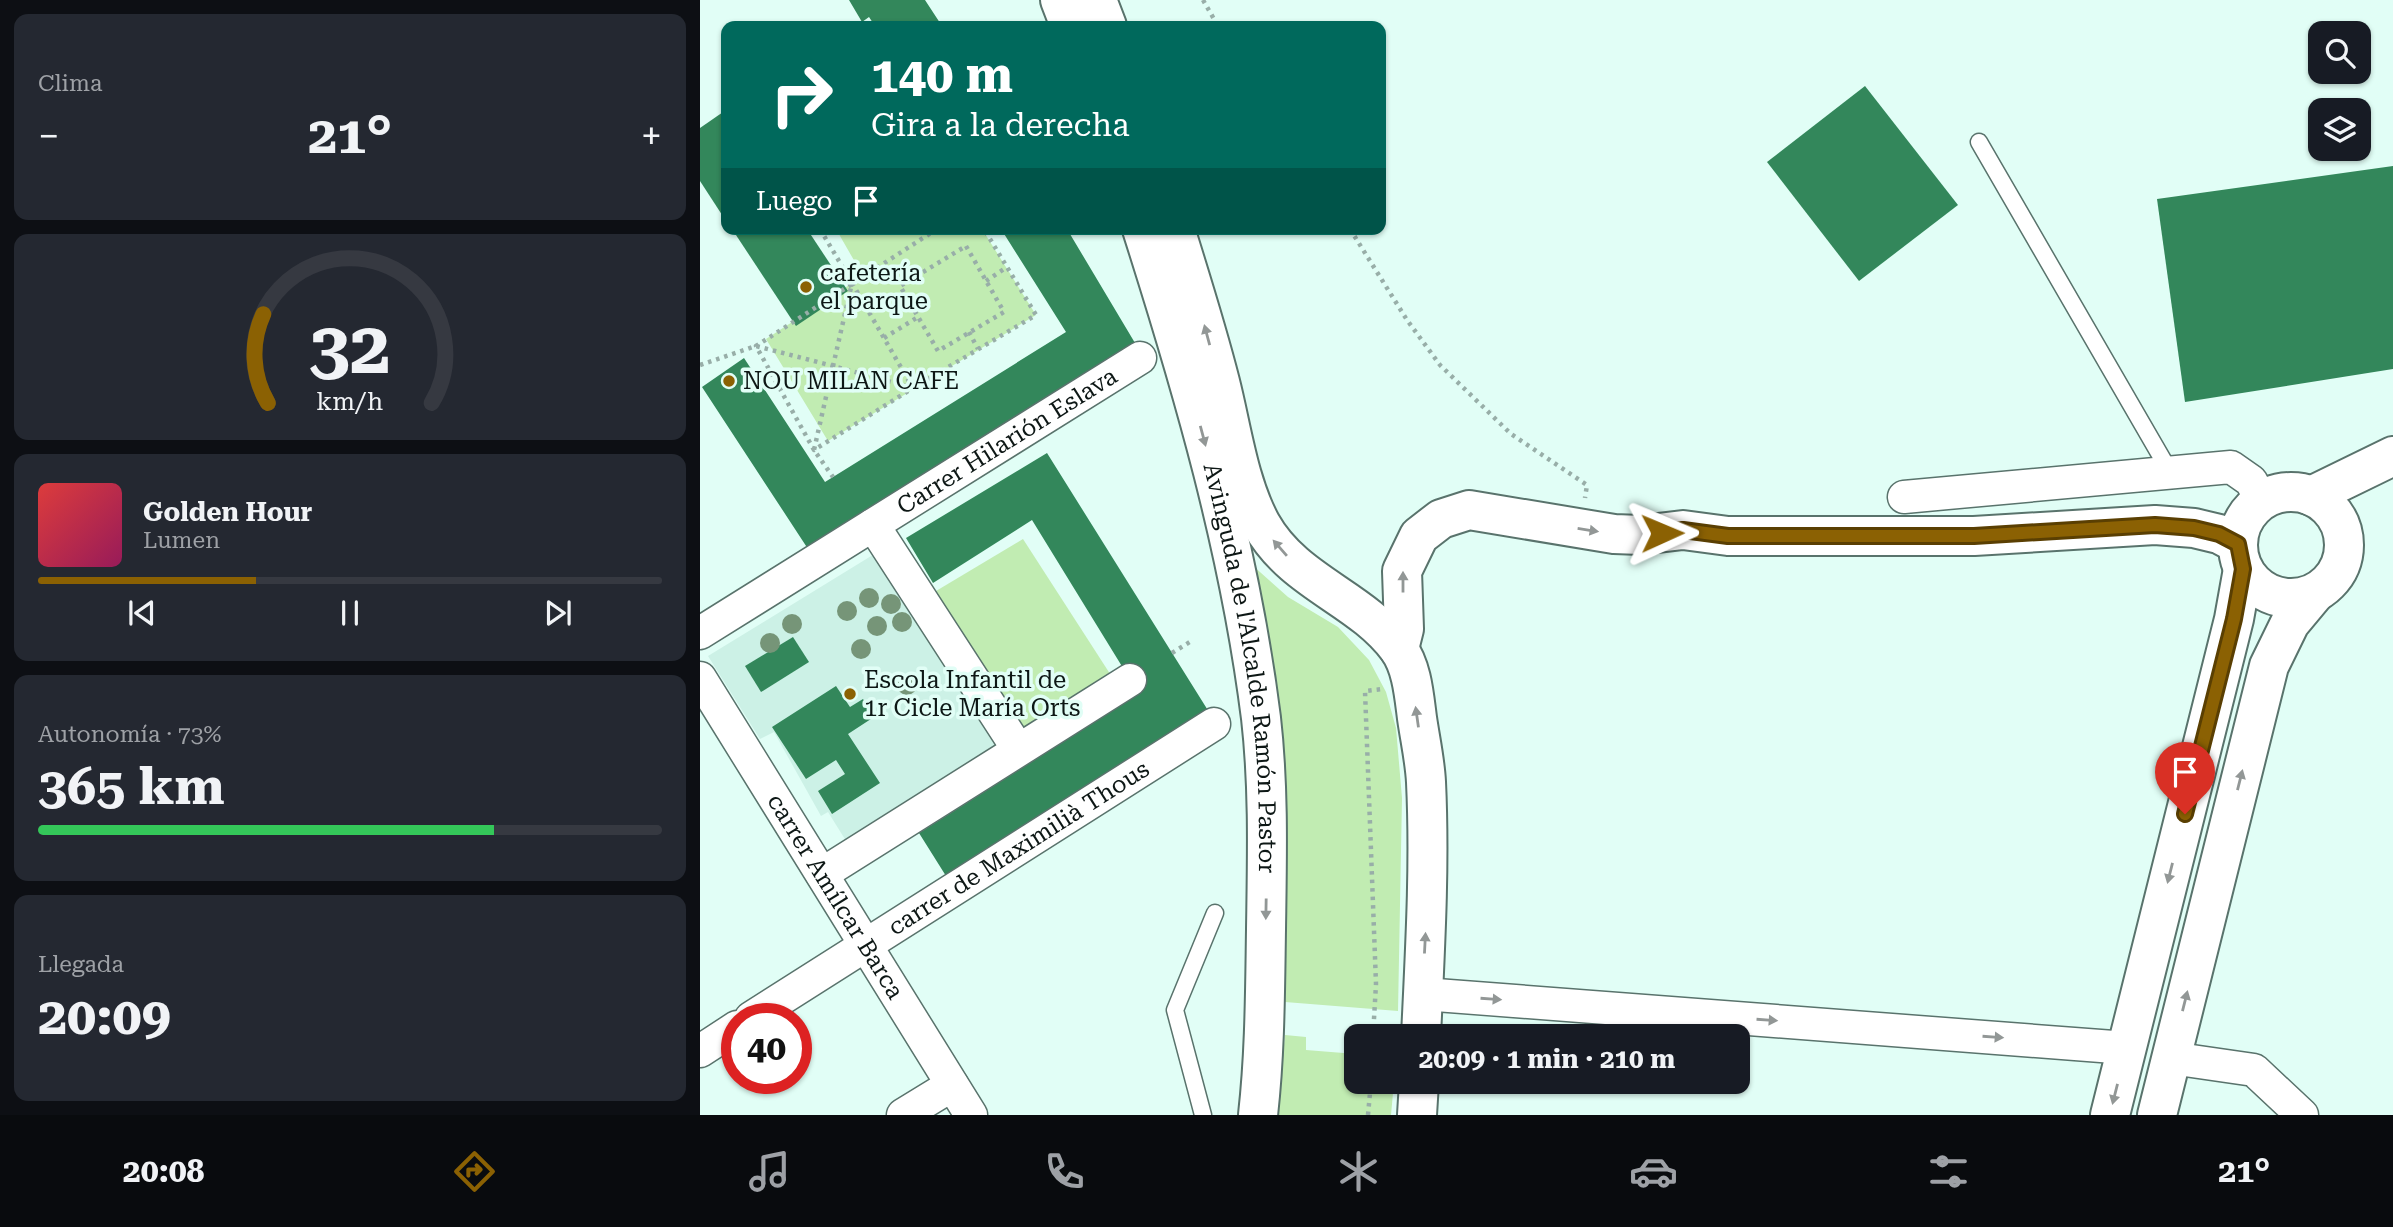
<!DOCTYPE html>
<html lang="es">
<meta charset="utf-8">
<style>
:root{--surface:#171b24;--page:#242831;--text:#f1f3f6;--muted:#9ea1a6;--line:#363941;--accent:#8b6103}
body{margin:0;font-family:"Roboto Serif",serif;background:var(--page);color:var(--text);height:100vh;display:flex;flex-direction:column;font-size:26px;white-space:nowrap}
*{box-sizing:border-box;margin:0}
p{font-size:23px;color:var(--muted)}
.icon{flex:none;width:38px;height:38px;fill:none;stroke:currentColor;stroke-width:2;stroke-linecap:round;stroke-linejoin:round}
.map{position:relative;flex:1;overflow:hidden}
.side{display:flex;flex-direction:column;gap:14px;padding:14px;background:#0d0f14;width:700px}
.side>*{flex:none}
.hud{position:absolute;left:21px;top:21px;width:665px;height:214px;border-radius:14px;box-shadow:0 2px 5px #0004;background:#00695c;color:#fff;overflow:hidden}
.buttons{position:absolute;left:1608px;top:21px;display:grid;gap:14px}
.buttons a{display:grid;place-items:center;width:63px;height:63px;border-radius:14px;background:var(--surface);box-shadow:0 2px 5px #0004;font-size:35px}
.speed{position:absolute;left:21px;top:1003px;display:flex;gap:14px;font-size:35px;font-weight:700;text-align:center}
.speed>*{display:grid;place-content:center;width:91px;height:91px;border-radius:50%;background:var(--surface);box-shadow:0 2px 5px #0004;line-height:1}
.speed .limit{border:10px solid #d22;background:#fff;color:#111}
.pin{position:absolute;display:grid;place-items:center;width:60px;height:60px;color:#fff;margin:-72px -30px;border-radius:50% 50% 50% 0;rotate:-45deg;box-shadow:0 0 7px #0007}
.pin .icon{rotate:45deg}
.me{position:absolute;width:77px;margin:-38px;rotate:89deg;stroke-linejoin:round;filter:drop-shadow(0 0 5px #0008)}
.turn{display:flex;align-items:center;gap:24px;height:147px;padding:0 35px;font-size:32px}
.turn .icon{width:91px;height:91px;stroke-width:2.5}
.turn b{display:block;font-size:49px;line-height:60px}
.then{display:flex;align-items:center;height:66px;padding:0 35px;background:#0003;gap:14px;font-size:26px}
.big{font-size:52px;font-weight:700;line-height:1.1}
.side .tile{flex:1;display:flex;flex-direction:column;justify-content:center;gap:10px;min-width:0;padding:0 24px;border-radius:14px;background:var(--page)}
.side .dial{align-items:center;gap:0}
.dial svg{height:182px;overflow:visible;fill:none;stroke:var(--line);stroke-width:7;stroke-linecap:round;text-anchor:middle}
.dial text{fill:var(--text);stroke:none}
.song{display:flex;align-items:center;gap:21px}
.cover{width:84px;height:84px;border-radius:10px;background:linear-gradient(135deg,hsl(0 70% 55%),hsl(330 70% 35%))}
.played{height:7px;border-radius:4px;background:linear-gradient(90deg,var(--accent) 35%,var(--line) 35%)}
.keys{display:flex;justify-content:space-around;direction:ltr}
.heat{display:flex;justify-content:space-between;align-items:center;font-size:38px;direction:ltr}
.charge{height:10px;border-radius:5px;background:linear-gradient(90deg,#34c759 73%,var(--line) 0)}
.trip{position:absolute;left:644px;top:1024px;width:406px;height:70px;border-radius:14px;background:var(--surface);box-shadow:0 2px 5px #0004;font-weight:700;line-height:70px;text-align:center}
.menu{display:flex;height:112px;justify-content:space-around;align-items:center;background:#090b0e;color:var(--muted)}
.menu .icon{width:49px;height:49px}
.menu .on{color:var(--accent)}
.menu b{font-size:32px;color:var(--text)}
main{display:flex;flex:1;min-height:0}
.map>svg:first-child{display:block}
.built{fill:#ccf1e6}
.green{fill:#c1ecb2}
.building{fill:#33875b}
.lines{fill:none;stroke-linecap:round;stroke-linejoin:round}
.lane-casing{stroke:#59736c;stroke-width:19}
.street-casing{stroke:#59736c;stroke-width:35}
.secondary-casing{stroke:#59736c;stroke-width:42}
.primary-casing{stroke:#59736c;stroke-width:42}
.path{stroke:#98aea8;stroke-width:4.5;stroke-dasharray:3.5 5;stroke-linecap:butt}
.lane{stroke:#fff;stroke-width:16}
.street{stroke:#fff;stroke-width:32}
.secondary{stroke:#fff;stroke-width:38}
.primary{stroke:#fff;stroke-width:38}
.tree{fill:#769578}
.oneway{fill:#929796}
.route-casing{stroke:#5a3f02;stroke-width:18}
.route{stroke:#8b6103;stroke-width:12}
.poi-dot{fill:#8b6103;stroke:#e1fef6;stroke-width:2.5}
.labels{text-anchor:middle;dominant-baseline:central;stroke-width:7;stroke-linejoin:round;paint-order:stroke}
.poi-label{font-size:24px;fill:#0d1715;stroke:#e1fef6;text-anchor:start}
.street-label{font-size:24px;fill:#0d1715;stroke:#e1fef6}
</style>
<main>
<section class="side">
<div class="tile"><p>Clima</p>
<div class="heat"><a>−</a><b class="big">21°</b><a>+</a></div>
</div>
<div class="tile dial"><svg viewBox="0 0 100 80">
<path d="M14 69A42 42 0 1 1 86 69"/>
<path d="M14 69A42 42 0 0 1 12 30" stroke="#8b6103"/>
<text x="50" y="56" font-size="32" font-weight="700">32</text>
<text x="50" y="72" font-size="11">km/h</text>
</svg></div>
<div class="tile">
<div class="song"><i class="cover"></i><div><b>Golden Hour</b><p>Lumen</p></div></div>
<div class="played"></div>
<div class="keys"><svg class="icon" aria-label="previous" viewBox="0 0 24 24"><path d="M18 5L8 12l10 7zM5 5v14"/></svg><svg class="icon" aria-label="pause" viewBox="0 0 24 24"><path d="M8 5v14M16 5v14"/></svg><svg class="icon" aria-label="next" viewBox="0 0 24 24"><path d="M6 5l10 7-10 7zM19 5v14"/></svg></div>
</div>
<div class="tile"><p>Autonomía · 73%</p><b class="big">365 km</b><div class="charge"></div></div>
<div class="tile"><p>Llegada</p><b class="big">20:09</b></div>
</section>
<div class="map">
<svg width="1693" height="1115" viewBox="0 0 1693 1115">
<rect width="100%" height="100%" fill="#e1fef6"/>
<polygon class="built" points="176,553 302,746 148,844 128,812 121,816 74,732 60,739 8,656"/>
<g class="green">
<polygon points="136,229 282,229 336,315 128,441 66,339 163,276"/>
<polygon points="323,539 414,680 320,739 231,594"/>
<polygon points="551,564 588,597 638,627 669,660 686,692 696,728 702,798 698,1011 585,1002 587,845 575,688"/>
<polygon points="585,1035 606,1037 606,1050 656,1054 656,1082 694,1082 691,1115 577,1115"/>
</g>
<g class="building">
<polygon points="149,0 225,0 242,26 175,26 169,17 162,22"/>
<polygon points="1165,86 1258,205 1159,281 1067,162"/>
<polygon points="26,110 26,221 0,181 0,128"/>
<polygon points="1693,166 1693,369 1485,402 1457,199"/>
<polygon points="32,229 107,229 148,291 96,326"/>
<polygon points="301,229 367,229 438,348 110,552 2,387 44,358 125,482 366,332"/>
<polygon points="347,453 509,712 246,876 219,833 439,694 332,520 233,583 206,538"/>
<polygon points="93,637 109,662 61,692 45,666"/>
<polygon points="136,686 150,707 163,699 174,717 148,734 180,783 132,814 118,791 145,774 136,760 106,779 72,727"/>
</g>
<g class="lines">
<defs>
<g id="lane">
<polyline points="1279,142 1470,472"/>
<polyline points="503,1115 475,1010 515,913"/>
</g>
<g id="street">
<polyline points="1204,497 1531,467 1551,481 1562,501"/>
<polyline points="173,525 318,749"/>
<path id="s1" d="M0,633L440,358"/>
<path id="s2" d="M0,678L271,1115"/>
<polyline points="122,874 430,680"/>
<polyline points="723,994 1427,1048"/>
<path id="s3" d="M51,1018L514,724"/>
<polyline points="0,1051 37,1027"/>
<polyline points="1471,1058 1554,1070 1602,1115"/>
<polyline points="203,1115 252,1085"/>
</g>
<g id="secondary">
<circle cx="1591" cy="545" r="53"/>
<polyline points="1611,496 1693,456"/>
<polyline points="699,649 704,629 702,571 719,536 741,519 769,510 914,534 941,535 983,530 1028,536 1274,536 1455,525 1494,528 1519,534 1538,544"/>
<polyline points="1410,1115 1534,619 1543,569"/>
<polyline points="1457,1115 1569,666 1590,623 1615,593"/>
</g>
<g id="primary">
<polyline points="360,0 370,26"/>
<polyline points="397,0 407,26"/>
<path id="s4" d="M442,229C493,389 540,551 561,718C569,788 567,859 566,930C565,992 565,1053 558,1115"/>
<path d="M475,229C491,280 507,331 520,382C532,429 538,481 561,524C594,583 660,597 698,648C712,667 714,695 717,718C720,739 725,761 726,782C730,866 725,951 721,1036"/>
<polyline points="717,1115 719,1082"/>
</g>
</defs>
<use href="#lane" class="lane-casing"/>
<use href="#street" class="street-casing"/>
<use href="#secondary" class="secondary-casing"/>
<use href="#primary" class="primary-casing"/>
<g class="path">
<polyline points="503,0 518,26"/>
<polyline points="120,229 152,283"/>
<polyline points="237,229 56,346 114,450 213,388 336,315 284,229"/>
<polyline points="650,229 707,320 740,365 811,434 887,485 885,498"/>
<polygon points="266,246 304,312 238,351 200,286"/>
<polyline points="286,281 307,267"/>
<polygon points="152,283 213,388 133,366"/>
<polyline points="269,332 278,349"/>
<polyline points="184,338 218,317"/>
<polyline points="0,365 56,346 133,366 114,450 133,477"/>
<polyline points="472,653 493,640"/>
<polyline points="673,1036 676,984 665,691 683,689"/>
<polyline points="668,1115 671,1082"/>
</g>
<use href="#lane" class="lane"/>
<use href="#street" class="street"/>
<use href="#secondary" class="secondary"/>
<use href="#primary" class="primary"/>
</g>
<g class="tree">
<circle cx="169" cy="598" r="10"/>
<circle cx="191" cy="604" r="10"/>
<circle cx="147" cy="611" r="10"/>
<circle cx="202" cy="622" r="10"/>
<circle cx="92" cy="624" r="10"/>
<circle cx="177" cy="626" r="10"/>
<circle cx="70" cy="643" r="10"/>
<circle cx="161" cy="649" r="10"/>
<circle cx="207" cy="685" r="10"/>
</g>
<defs><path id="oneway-solid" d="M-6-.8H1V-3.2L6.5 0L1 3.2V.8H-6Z" transform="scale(1.75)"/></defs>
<g class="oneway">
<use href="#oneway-solid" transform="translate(507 335) rotate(-105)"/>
<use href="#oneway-solid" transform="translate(503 436) rotate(75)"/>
<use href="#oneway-solid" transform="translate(888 530) rotate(9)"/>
<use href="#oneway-solid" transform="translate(580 548) rotate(-131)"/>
<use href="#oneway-solid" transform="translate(703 582) rotate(-90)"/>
<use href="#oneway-solid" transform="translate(717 717) rotate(-98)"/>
<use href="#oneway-solid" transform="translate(1540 780) rotate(-76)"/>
<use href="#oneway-solid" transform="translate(1470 873) rotate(104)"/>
<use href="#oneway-solid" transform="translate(566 909) rotate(91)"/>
<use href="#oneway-solid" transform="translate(725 943) rotate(-87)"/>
<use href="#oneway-solid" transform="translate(791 999) rotate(4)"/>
<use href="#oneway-solid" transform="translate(1485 1001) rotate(-76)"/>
<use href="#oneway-solid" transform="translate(1067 1020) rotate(4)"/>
<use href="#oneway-solid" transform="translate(1293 1037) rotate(4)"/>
<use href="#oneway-solid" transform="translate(1415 1094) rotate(104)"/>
</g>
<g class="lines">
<defs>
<polyline id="route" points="962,533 983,530 1028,536 1274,536 1455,525 1494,528 1519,534 1538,544 1543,569 1534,619 1485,814"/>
</defs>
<use href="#route" class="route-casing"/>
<use href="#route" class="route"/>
</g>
<g class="poi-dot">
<circle cx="106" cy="287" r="7"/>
<circle cx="29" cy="381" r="7"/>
<circle cx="150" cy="694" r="7"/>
</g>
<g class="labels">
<g class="poi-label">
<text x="120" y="273">cafetería<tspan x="120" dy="28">el parque</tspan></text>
<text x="43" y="381">NOU MILAN CAFE</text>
<text x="164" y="680">Escola Infantil de<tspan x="164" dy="28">1r Cicle María Orts</tspan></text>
</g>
<g class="street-label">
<text stroke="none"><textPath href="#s1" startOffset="362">Carrer Hilarión Eslava</textPath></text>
<text stroke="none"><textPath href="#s4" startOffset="452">Avinguda de l'Alcalde Ramón Pastor</textPath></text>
<text stroke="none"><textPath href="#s3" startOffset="317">carrer de Maximilià Thous</textPath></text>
<text stroke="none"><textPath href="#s2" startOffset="257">carrer Amílcar Barca</textPath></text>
</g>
</g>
</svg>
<div class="buttons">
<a><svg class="icon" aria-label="search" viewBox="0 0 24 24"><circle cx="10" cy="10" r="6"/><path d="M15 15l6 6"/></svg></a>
<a><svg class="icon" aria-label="layers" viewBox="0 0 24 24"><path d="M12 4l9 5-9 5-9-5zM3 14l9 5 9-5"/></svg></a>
</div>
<div class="speed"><div class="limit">40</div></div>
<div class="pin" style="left:1485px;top:814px;background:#d93025"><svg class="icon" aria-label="arrive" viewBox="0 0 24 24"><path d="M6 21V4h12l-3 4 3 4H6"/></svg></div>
<svg class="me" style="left:962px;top:533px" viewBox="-20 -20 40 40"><path d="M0-17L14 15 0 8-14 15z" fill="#8b6103" stroke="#fff" stroke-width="4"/></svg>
<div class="trip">20:09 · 1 min · 210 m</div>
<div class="hud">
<div class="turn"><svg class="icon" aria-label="right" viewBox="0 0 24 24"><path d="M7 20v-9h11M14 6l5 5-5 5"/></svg><div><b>140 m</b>Gira a la derecha</div></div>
<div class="then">Luego<svg class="icon" aria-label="arrive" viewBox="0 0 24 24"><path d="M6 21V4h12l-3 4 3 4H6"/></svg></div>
</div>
</div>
</main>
<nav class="menu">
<b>20:08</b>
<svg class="icon on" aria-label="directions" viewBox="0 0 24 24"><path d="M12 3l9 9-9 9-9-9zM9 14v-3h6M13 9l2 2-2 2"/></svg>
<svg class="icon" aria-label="music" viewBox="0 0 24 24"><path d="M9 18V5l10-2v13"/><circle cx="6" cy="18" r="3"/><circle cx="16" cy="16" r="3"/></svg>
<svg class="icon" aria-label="phone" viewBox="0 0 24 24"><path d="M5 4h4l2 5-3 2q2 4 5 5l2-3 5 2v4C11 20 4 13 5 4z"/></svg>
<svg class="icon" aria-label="climate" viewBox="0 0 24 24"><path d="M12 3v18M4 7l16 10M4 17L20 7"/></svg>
<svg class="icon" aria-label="car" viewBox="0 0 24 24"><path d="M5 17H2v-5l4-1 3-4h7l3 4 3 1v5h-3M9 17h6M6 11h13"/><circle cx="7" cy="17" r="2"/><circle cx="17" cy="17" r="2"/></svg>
<svg class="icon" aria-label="filters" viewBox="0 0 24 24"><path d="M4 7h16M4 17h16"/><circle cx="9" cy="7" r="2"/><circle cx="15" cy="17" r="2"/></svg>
<b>21°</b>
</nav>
